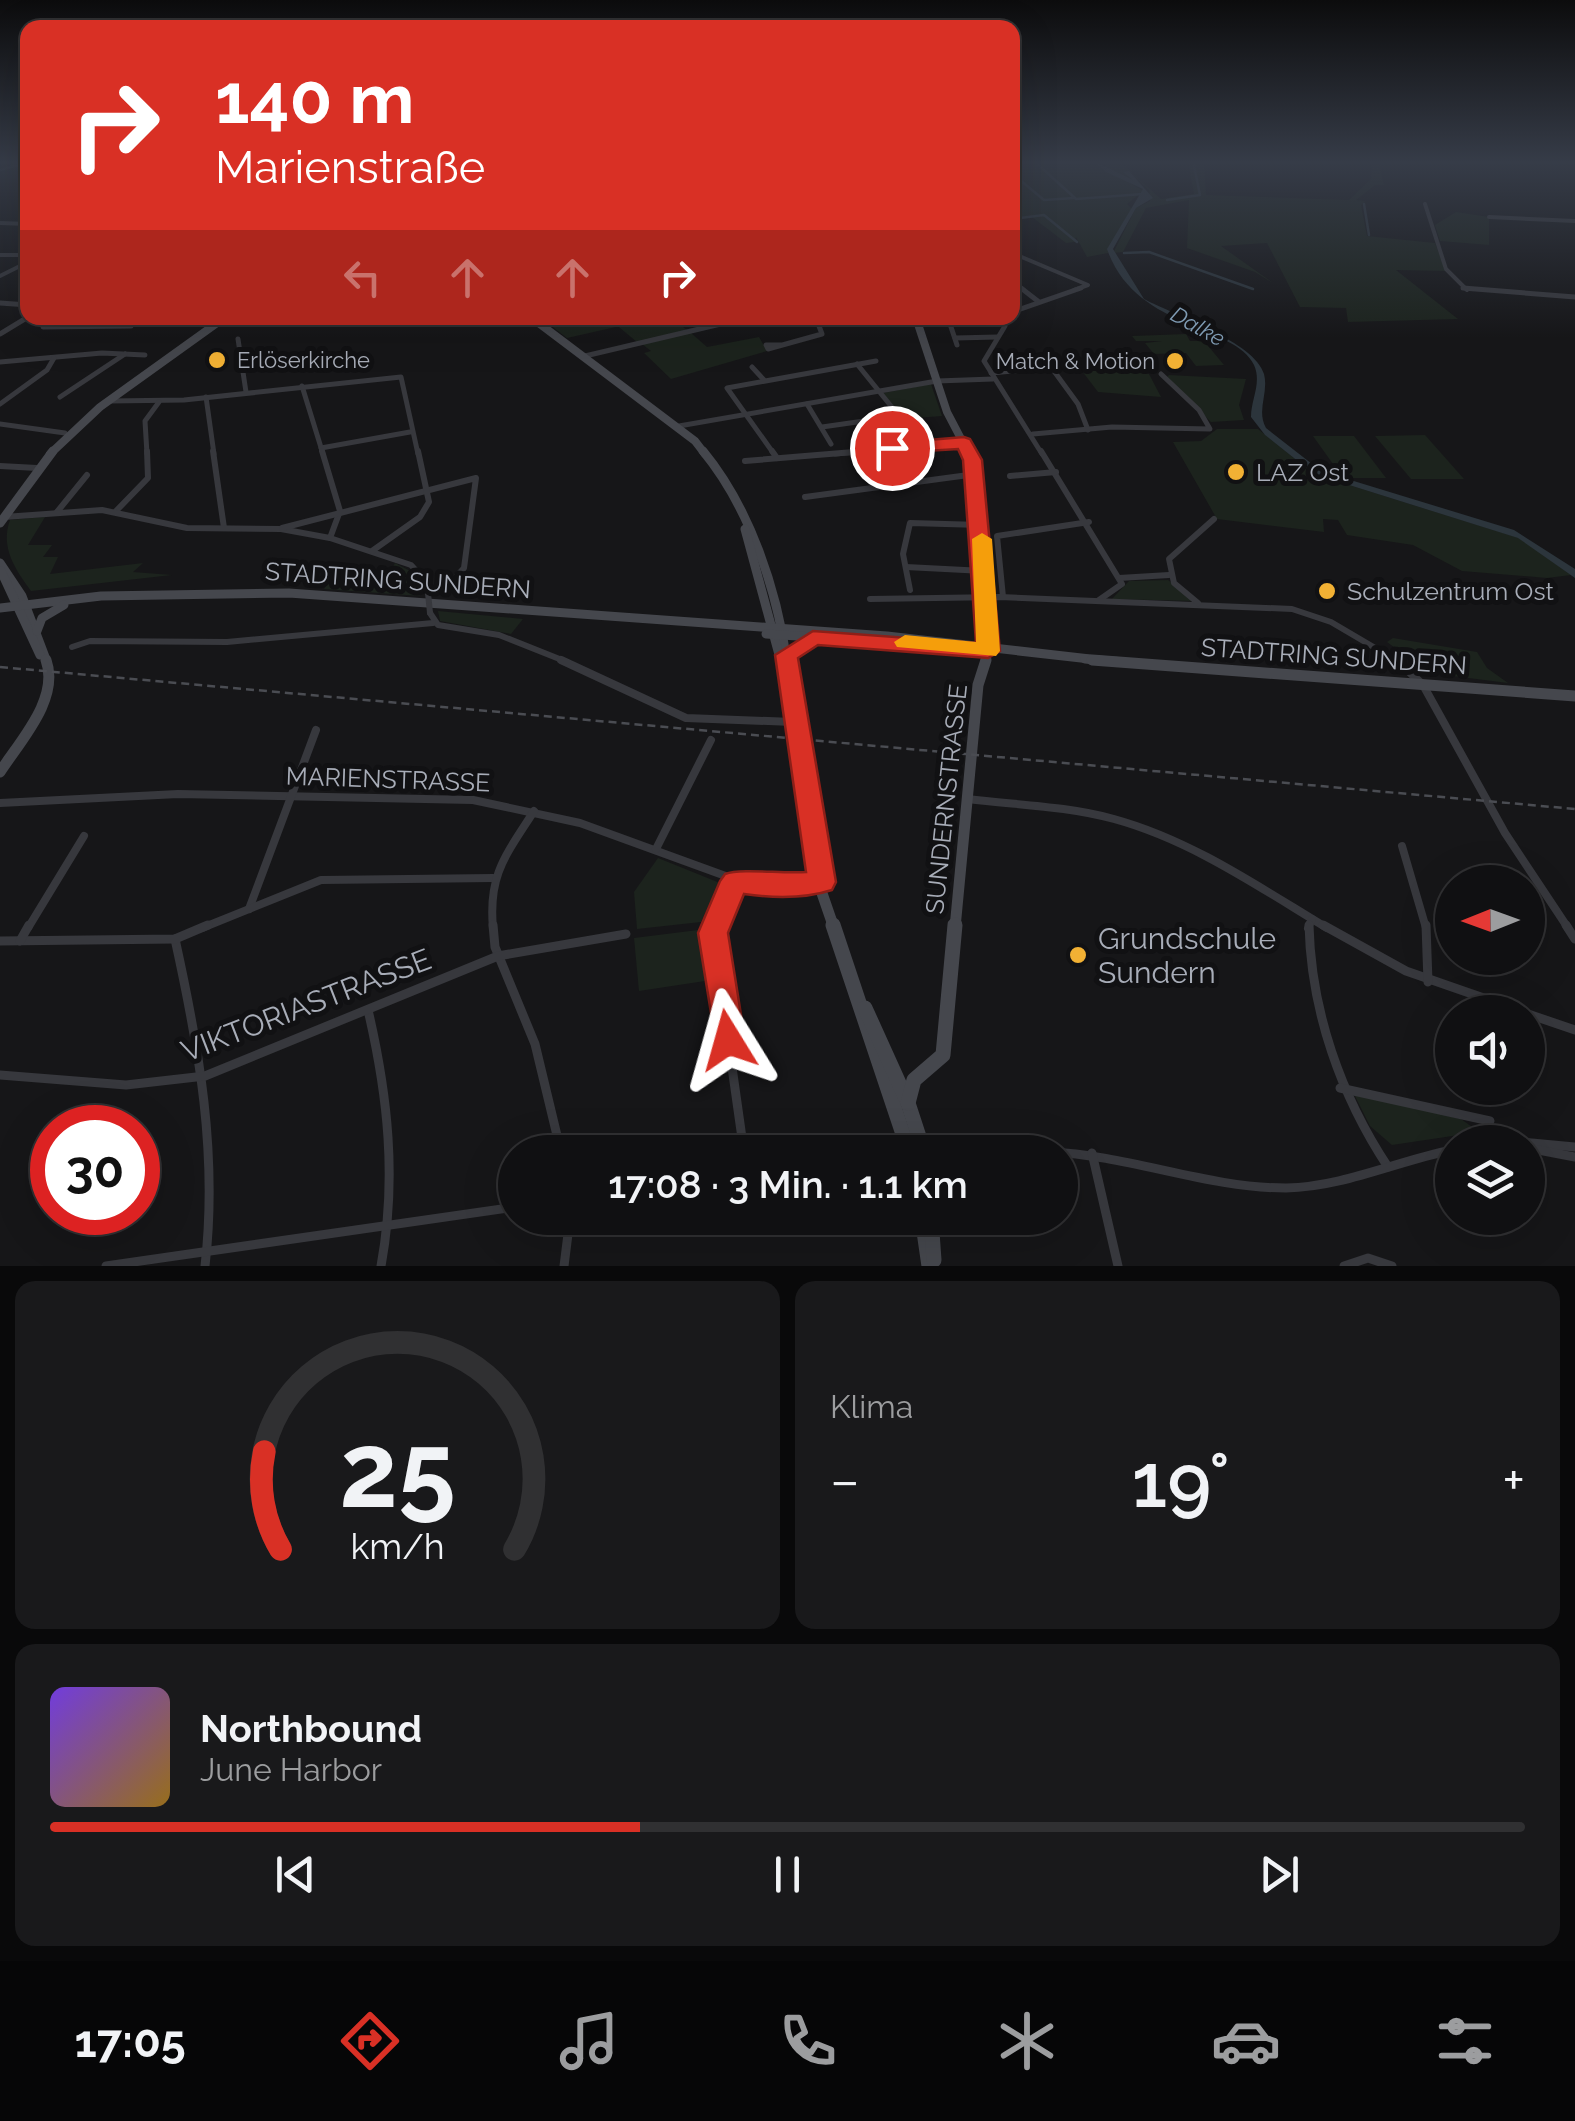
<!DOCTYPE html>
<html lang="de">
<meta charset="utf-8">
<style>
:root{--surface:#101012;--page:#19191b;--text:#f1f3f6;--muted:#9c9d9f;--line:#303032;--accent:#d93025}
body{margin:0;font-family:Raleway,sans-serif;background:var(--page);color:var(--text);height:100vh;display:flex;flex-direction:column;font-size:38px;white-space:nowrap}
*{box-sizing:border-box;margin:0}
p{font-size:32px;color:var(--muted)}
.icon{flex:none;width:55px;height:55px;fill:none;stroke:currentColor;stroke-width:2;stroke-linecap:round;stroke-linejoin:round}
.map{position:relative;height:1266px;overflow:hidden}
.details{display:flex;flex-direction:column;gap:15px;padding:15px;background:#09090a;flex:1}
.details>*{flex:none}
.guide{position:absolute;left:20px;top:20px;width:1000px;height:305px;border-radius:20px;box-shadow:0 10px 40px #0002,0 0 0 2px var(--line);background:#d93025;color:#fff;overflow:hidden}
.needle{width:65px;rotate:269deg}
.tools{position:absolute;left:1435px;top:865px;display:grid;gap:20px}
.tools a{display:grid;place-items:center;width:110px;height:110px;border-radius:50%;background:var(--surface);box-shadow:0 10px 40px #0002,0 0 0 2px var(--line);font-size:50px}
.speed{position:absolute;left:30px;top:1105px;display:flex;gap:20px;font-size:50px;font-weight:700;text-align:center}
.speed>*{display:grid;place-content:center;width:130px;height:130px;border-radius:50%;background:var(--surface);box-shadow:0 10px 40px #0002,0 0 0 2px var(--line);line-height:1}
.speed .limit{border:15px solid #d22;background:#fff;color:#111}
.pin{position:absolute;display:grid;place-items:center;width:85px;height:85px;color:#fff;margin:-42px;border:5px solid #fff;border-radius:50%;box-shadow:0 2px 10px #0007}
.me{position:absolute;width:110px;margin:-55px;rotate:352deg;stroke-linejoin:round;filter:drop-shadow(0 0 8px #0008)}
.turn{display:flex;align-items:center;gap:35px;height:210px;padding:0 30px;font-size:45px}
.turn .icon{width:130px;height:130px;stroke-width:2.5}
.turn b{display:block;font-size:70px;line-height:85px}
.lanes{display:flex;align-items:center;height:95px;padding:0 30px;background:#0003;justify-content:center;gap:50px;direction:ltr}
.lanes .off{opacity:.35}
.big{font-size:75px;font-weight:600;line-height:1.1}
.details .card{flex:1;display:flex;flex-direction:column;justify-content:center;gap:15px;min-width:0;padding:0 35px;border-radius:20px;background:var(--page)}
.details .dial{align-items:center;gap:0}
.dial svg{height:260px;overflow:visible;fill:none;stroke:var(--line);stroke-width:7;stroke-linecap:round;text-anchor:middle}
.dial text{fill:var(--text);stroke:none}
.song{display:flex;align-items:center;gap:30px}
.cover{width:120px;height:120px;border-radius:15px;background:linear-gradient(135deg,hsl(260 70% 55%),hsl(40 70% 35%))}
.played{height:10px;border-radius:5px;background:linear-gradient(90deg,var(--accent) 40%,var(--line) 40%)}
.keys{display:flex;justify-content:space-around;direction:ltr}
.heat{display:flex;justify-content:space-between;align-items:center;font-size:55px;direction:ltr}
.details .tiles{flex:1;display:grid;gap:15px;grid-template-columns:1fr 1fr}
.card:last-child{grid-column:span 2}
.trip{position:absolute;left:498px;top:1135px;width:580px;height:100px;border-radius:50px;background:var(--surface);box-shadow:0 10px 40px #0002,0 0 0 2px var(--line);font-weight:600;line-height:100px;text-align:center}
.tab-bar{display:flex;height:160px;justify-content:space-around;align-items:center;background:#060607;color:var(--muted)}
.tab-bar .icon{width:70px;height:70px}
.tab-bar .selected{color:var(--accent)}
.tab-bar b{font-size:45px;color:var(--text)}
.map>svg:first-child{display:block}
.green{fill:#1c231d}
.water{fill:#2c353c}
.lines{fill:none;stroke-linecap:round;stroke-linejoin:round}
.stream{stroke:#2c353c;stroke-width:2.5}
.street-far4{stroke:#37383d;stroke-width:4}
.street-far3{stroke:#37383d;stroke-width:5}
.street-far2{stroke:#37383d;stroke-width:6}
.street-far1{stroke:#37383d;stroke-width:8}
.street{stroke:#37383d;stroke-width:9}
.secondary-far3{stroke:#45474d;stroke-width:8}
.secondary-far2{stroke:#45474d;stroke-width:9}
.secondary-far1{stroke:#45474d;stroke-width:11}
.secondary{stroke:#45474d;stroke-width:15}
.rail{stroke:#4a4c52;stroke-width:2.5;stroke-dasharray:8 5;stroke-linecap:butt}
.street-bridge{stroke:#37383d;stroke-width:6}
.route{fill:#d93025;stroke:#8d1f18;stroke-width:2.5}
.slow{fill:#f59e0b}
.poi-dot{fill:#f2b134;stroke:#111113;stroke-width:4}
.labels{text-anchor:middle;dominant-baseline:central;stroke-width:10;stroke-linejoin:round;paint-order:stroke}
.far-water-label{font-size:22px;font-style:italic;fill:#7f9bb3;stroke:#111113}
.far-poi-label{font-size:22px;fill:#a8adb8;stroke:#111113;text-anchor:start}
.poi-label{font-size:25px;fill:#a8adb8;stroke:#111113;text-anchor:start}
.street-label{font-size:25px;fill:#a8adb8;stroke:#111113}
.near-poi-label{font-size:30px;fill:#a8adb8;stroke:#111113;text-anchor:start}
.near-street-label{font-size:30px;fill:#a8adb8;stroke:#111113}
</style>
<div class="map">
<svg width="1575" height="1266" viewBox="0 0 1575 1266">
<rect width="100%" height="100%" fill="#161618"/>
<g class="green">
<polygon points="1014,161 1032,161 1058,183 1035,161 1094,161 1143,191 1127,204 1132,209 1108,253 1087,257 1076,237 1075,242 1066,243 1032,217 1013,219 1013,185 1020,184"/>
<polygon points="1100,161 1119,161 1161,199 1194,194 1188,161 1204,161 1206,195 1349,200 1371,179 1372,161 1378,161 1384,185 1375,185 1356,200 1365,201 1361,205 1367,236 1435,243 1446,271 1396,270 1458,319 1348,322 1346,308 1300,307 1267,243 1221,246 1273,283 1255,272 1187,248 1189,200 1146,208 1123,252 1113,253 1136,208 1150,201 1149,190 1129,171 1135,181 1110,171"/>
<polygon points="1456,212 1489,217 1489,245 1440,241 1435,225"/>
<polygon points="566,318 605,318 616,327 567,338 545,321"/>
<polygon points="608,318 672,318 688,331 637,342"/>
<polygon points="690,332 707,347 759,337 767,351 671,379 644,353 651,351 642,344"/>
<polygon points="1186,334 1190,341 1204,341 1224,365 1196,366 1186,353 1154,354 1145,343 1162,341 1136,341 1132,336"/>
<polygon points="1079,367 1149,374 1161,397 1098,392"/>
<polygon points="1169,375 1246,379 1239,405 1244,420 1211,422 1166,378"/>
<polygon points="931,384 942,416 903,419 883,393"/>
<polygon points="1217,429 1258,429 1314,474 1519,538 1571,575 1547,578 1462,571 1413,545 1347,535 1338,520 1323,519 1324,532 1217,519 1173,442 1201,441"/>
<polygon points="1425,435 1464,479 1411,479 1375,436"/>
<polygon points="1313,436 1354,436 1386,478 1343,478"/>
<path d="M45,517L28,545H52L43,557H58L50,574L143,563L133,572L172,575L31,591C15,569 0,547 10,520Z"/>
<polygon points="395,563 412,572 420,596 324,589 328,583 385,582"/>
<polygon points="1168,580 1194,601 1112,599 1129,581"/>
<polygon points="438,611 523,619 511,634 440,621"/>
<polygon points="1393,638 1477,652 1487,668 1508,683 1429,673 1387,642"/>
<polygon points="658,858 720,883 701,922 637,929 634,892"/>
<polygon points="698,930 705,981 639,991 634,938"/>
<polygon points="1353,1092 1461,1119 1479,1132 1392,1145 1370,1126"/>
</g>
<path class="water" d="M1094,161L1133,180L1123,172L1129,171L1153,198L1136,208L1113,249L1144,299C1174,315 1255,342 1264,374C1269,393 1256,410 1266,428L1321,471L1514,530L1575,569V578L1518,538L1314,474L1265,435L1251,417C1251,399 1262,383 1254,365C1235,324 1135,330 1107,249L1143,189L1106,172Z"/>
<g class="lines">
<g class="stream">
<polyline points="1026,161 1019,162 1020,180 1044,200 1074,198"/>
<polyline points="1034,161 1076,199 1143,194"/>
<polyline points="0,170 28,162"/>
<polyline points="1167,200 1200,195 1193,161"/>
<polyline points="1364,204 1369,235"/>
<polyline points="1012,219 1044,215 1077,242"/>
<polyline points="1124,253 1149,252 1253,289"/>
</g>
<g class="street-far4">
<polyline points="1425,204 1446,269 1467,290"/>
<polyline points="1489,217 1575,221"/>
<polyline points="0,223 28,224"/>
<polyline points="1012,253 1088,285 1074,290"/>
<polyline points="0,255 28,255"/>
<polyline points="0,276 28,262"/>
<polyline points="1012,280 1024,290"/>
</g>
<g class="street-far3">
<polyline points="1021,288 1039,302"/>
<polyline points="1463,288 1575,297"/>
<polyline points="0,303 28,305"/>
<polyline points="1012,312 1081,288"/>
<polyline points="223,318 266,320"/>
<polyline points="948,318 957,345"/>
<polyline points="1003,318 1005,326 984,361 1042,454"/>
<polyline points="850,320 864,318"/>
<polyline points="43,327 131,326"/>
<polyline points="0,334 28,317"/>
<polyline points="955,338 997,337"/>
<polyline points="238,339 246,392"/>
<polyline points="782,345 766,345 768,349 822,334 816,318"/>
<polyline points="585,356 746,318"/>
<polyline points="0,362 102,353 145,355"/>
<polyline points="752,367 764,380"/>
<polyline points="1051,367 1078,404 1088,430"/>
<polyline points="991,373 1074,365"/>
<polyline points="302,386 323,454"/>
<polyline points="60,397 125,354"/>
<polyline points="206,397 214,454"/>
<polyline points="110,401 184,400 401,377 418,454"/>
<polyline points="0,404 47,370 54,358"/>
<polyline points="807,404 831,444"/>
<polyline points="0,424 65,433"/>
<polyline points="679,426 937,381 993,379"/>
<polyline points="822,427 899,416 857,364"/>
<polyline points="1033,434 1112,427 1210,429 1199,410 1161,374"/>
<polyline points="321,448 410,432"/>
<polyline points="147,454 145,421 159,402"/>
<polyline points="774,454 727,388 876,361"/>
<polyline points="835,454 963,443"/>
</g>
<g class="street-far2">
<polyline points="213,451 224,528"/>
<polyline points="322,451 340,511 330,538"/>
<polyline points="772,451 777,458"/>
<polyline points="1041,451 1122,584 1099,600"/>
<polyline points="745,461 866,451"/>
<polyline points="0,466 37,468"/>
<polyline points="1010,476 1056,472"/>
<polyline points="805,497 976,474"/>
<polyline points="116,511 148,478 147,451"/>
<polyline points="57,512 87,475"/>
<polyline points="4,517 102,510 187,528 281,529 330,538 411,565 423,578 428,593"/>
<polyline points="282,528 476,478 464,568 454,579"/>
<polyline points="372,551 420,517 429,502 418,451"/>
<polyline points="906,567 984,571"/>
<polyline points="1119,578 1169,575"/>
<polyline points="910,590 903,554 910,523 981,525"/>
<polyline points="1003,597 997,536 1089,522"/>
<polyline points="870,599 1000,597 1292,609 1331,622 1399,662"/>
<polyline points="1198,603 1174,583 1169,559 1214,519"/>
<polyline points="430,613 438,625 499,635 567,662"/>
<polyline points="72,647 90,641 227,642 433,623"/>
</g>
<g class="street-far1">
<polyline points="561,660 686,718 793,722"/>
<polyline points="1397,660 1423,685 1505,833 1568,928"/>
<path d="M968,799C1016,805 1067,806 1114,819C1191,840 1259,887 1327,928"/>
<polyline points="0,803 178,794 473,800 580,823 753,886 819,882"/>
<polyline points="1402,846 1426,928"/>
<polyline points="656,849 711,740"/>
<polyline points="249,909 316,730"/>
<polyline points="28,928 84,836"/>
<polyline points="202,928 321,880 493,878"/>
<path d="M493,928C488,874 506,855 534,811"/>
<polyline points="715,928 735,881"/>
<polyline points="1308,928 1312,919"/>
</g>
<g class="street">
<polyline points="493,925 495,947 535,1044 561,1152"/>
<polyline points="716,925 713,933 744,1152"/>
<path d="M1309,925C1311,1011 1341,1096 1388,1167"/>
<polyline points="1323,925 1406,971 1524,1012"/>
<polyline points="1426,925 1428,982"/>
<polyline points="1566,925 1575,939"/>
<path d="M175,939C199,1048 218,1154 205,1266"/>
<polyline points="0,941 175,939 208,925"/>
<polyline points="20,941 29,925"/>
<path d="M368,1010C388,1096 397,1179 381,1266"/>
<polyline points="1528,1014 1575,1030"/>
<polyline points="0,1075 126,1085 205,1076 498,956 626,934"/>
<polyline points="1340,1088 1490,1121"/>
<polyline points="1520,1142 1575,1147"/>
<polyline points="1528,1148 1575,1157"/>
<path d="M1049,1152C1129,1155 1206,1188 1286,1188C1343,1187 1397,1161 1452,1150"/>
<polyline points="1092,1153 1118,1266"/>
<polyline points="106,1266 515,1207"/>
<polyline points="564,1266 570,1218"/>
<polyline points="1344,1266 1368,1258 1392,1266"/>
</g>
<g class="secondary-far3">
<polyline points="532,318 695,441 705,454"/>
<polyline points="916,318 947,412 969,454"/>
<polyline points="50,454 100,407 224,318"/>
</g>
<g class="secondary-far2">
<path d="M703,451C750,508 777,590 787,662"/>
<polyline points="968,451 975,465 989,629 985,662"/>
<polyline points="0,523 53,451"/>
<polyline points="745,529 781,662"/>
<polyline points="0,563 22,596 47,662"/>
<polyline points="1,571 40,655"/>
<polyline points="0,608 101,596 289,593 887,636 1090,659"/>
<polyline points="37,631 42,618 64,605"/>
<polyline points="766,634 844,639"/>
<polyline points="1085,659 1125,662"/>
</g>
<g class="secondary-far1">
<polyline points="781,660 782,665"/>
<polyline points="786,660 814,870 834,928"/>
<polyline points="1092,660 1575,696"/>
<path d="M0,772C20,741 60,699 46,660"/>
<polyline points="813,844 820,877"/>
<polyline points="955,928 978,685 986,660"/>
</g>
<g class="secondary">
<polyline points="833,925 909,1152"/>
<polyline points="865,1008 908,1103 924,1152"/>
<polyline points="908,1103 914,1080 943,1055 955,925"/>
<polyline points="922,1218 929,1266"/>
<polyline points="931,1218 934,1260"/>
</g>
<polyline class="rail" points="0,667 1575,809"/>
<polyline class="street-bridge" points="428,593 430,613"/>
</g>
<linearGradient id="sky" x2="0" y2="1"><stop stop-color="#0c0c0d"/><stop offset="0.48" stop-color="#363c48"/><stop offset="1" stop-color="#363c48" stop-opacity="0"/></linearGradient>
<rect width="1575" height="338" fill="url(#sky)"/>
<path class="route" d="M964,437L970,439L982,460L1000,651L988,658L818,645L798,658L836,882L832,890C804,899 772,898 744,894L728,933L745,1040L740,1050L728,1054L717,1050L698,933L720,881L725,874C742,868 783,874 806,872L775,655L813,631L976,643L963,460L958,449L892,453L883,448L892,443Z"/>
<polygon class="slow" points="982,533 992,539 1000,651 996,656 897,647 894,642 905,635 976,642 972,539"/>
<g class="poi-dot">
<circle cx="217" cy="360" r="10"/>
<circle cx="1175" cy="361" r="10"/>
<circle cx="1236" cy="472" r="10"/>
<circle cx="1327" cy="591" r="10"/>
<circle cx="1078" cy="955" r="10"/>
</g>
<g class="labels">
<g class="far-water-label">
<text transform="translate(1198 326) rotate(29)">Dalke</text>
</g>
<g class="far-poi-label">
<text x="237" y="360">Erlöserkirche</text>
<text x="1155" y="361" text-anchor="end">Match &amp; Motion</text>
</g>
<g class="poi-label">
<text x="1256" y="472">LAZ Ost</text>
<text x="1347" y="591">Schulzentrum Ost</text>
</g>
<g class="street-label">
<text transform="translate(398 580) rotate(4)">STADTRING SUNDERN</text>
<text transform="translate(1334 656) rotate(4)">STADTRING SUNDERN</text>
<text transform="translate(388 779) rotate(2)">MARIENSTRASSE</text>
<text transform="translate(946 799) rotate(-84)">SUNDERNSTRASSE</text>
</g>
<g class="near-poi-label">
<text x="1098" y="938">Grundschule<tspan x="1098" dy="34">Sundern</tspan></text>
</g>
<g class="near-street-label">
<text transform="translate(306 1005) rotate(-21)">VIKTORIASTRASSE</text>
</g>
</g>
</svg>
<div class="tools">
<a><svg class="needle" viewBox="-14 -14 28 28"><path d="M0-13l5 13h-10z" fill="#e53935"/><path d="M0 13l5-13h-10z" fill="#9c9d9f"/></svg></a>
<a><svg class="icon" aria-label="sound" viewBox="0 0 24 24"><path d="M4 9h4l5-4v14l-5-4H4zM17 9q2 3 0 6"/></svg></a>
<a><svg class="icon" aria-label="layers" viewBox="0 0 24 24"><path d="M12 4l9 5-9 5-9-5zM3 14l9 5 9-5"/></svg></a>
</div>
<div class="speed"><div class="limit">30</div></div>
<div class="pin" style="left:892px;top:448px;background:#d93025"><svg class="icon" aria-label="arrive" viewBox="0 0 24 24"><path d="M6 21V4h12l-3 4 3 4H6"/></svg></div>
<svg class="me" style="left:728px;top:1040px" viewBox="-20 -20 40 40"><path d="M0-17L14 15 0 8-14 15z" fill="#d93025" stroke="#fff" stroke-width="4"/></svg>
<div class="trip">17:08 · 3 Min. · 1.1 km</div>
<div class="guide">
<div class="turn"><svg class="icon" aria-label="right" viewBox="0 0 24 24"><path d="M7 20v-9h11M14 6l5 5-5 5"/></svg><div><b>140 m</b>Marienstraße</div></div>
<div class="lanes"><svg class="icon off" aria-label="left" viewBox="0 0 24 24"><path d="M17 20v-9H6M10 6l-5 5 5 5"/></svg><svg class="icon off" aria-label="ahead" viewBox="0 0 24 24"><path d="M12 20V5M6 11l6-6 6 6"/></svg><svg class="icon off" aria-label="ahead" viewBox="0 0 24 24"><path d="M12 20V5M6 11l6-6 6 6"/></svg><svg class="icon" aria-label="right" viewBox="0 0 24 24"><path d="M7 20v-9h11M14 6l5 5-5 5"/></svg></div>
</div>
</div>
<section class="details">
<div class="tiles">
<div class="card dial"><svg viewBox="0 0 100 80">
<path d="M14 69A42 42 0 1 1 86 69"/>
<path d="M14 69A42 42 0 0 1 9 39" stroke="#d93025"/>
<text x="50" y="56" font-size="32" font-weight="700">25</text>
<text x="50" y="72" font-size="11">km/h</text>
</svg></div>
<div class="card"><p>Klima</p>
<div class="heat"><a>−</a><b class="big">19°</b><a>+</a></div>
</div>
<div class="card">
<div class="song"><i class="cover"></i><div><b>Northbound</b><p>June Harbor</p></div></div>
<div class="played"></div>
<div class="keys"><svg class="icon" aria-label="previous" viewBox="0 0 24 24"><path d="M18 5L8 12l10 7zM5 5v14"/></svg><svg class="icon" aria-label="pause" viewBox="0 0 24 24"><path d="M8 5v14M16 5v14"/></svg><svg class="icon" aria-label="next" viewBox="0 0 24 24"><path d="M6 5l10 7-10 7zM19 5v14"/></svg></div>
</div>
</div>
</section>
<nav class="tab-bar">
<b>17:05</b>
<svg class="icon selected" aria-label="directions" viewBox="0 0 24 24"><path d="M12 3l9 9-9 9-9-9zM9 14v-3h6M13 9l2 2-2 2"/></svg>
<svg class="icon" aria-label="music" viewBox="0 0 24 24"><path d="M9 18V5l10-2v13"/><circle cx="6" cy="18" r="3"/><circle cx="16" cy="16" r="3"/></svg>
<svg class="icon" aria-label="phone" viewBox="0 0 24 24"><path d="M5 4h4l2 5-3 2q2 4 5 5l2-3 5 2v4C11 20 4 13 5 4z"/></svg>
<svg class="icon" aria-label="climate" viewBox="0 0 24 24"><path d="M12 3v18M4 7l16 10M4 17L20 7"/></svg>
<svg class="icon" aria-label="car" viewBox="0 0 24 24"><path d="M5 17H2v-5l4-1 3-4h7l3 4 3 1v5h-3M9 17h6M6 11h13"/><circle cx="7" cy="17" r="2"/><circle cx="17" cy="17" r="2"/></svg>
<svg class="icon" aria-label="filters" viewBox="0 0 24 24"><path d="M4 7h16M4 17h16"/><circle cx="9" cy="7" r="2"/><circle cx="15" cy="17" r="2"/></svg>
</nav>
